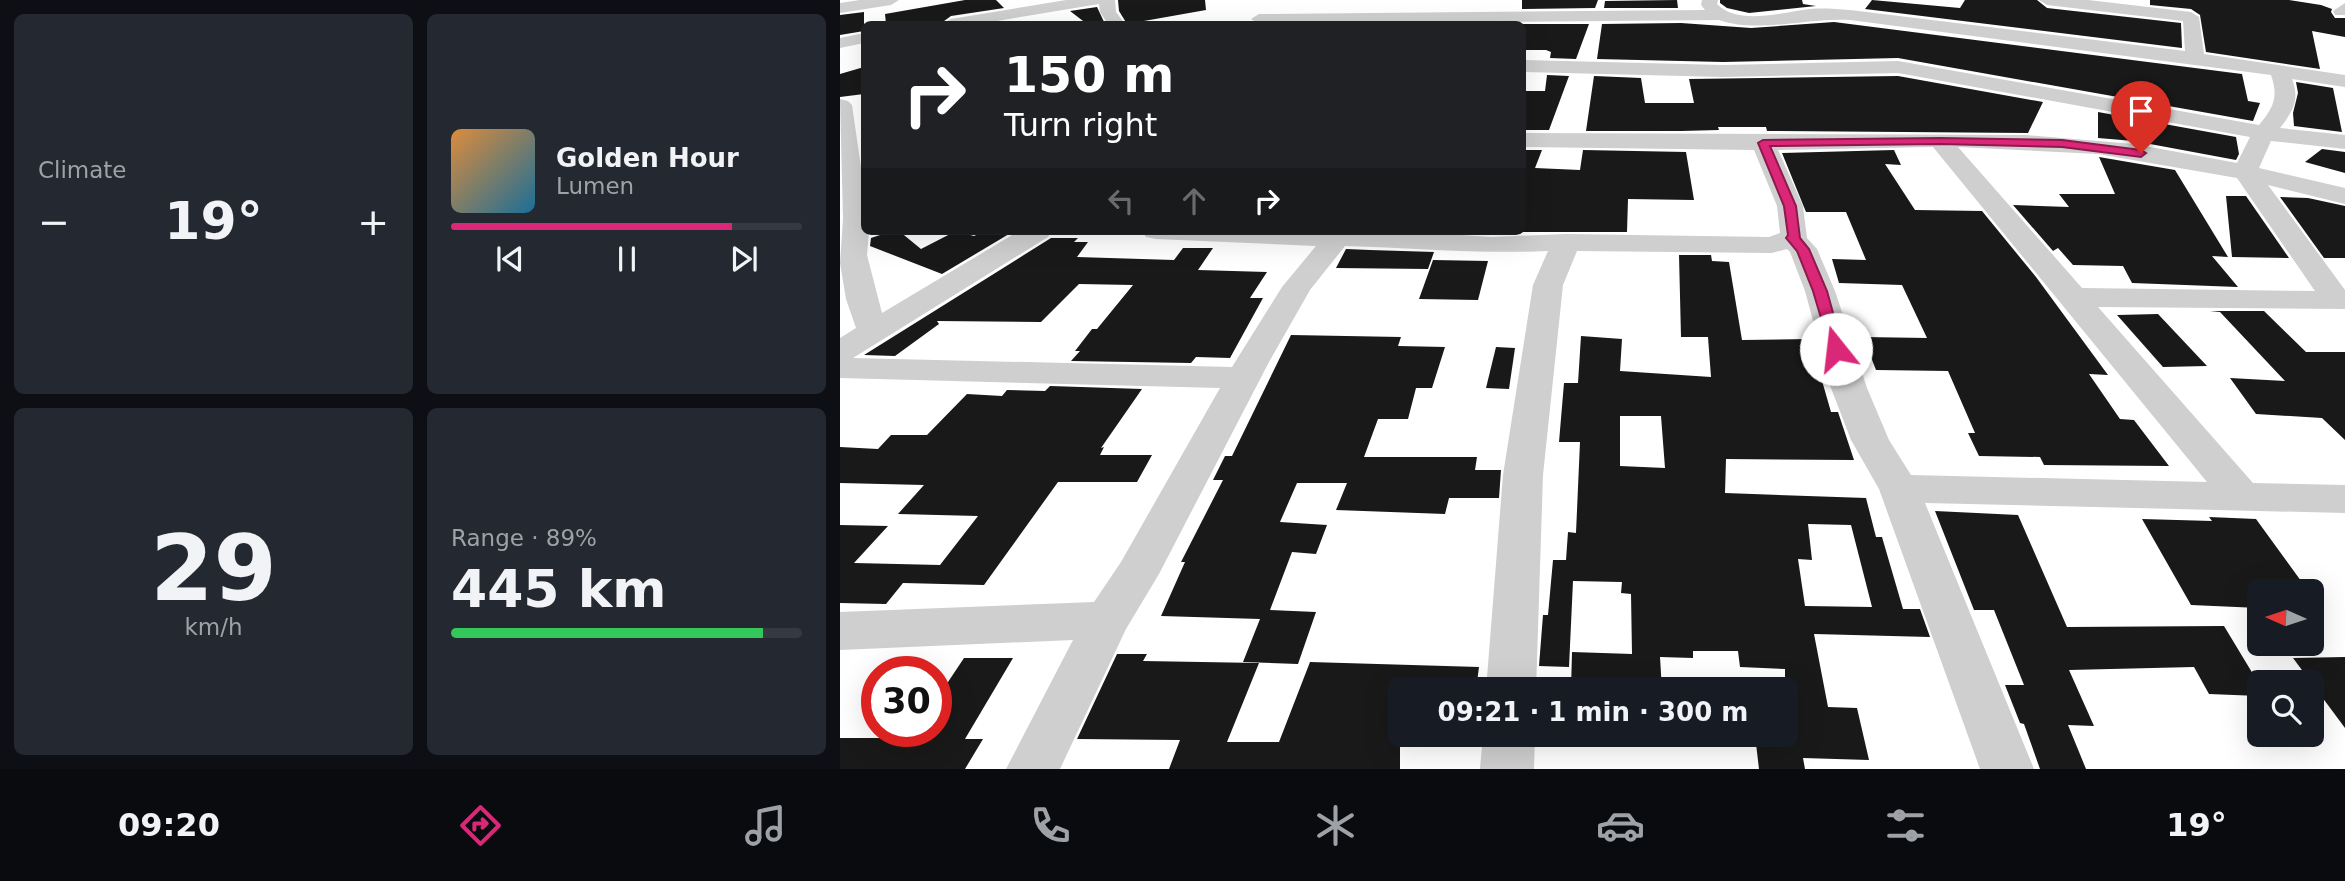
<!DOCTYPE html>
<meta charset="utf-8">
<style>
:root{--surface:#171b24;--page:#242831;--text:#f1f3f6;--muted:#9ea1a6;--line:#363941;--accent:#db2777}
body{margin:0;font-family:"DejaVu Sans",sans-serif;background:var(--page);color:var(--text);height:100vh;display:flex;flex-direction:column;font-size:26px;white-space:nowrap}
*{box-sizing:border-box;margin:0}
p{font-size:23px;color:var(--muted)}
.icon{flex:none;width:38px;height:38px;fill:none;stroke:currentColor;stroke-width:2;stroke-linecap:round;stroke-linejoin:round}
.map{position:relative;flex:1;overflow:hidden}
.sheet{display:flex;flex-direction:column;gap:14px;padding:14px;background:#0d0f14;width:840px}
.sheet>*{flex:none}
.hud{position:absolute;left:21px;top:21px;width:665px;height:214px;border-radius:10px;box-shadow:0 7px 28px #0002;background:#202124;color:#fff;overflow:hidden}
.needle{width:46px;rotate:273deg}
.controls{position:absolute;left:1407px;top:579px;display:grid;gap:14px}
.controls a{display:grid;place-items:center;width:77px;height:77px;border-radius:10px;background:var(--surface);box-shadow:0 7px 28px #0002;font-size:35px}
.speed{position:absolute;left:21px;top:656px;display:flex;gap:14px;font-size:35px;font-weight:700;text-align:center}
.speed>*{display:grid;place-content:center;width:91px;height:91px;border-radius:50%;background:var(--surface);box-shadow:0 7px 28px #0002;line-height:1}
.speed .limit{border:10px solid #d22;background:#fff;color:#111}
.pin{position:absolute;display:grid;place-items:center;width:60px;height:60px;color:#fff;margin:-72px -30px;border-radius:50% 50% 50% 0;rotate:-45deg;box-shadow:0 0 7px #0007}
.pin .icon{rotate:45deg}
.me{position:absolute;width:77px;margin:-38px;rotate:344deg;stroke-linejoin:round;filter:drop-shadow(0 0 5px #0008)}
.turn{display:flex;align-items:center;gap:24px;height:147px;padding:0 28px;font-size:32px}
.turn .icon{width:91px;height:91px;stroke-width:2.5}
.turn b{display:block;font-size:49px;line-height:60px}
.lanes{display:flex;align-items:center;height:66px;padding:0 28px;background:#0003;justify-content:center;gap:35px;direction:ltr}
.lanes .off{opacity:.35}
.big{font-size:52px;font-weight:700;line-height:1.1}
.sheet .tile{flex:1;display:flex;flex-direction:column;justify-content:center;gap:10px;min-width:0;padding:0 24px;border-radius:10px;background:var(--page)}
.sheet .dial{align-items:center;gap:0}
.dial b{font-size:91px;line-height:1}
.song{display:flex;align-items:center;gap:21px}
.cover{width:84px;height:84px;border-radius:10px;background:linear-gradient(135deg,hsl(30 70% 55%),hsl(200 70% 35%))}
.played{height:7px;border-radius:4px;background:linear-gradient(90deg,var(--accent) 80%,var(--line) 80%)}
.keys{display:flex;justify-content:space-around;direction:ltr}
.heat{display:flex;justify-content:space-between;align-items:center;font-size:38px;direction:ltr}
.charge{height:10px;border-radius:5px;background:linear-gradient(90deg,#34c759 89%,var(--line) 0)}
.sheet .tiles{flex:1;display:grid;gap:14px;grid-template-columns:repeat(2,1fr)}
.trip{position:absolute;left:548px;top:677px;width:410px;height:70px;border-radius:10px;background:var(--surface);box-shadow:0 7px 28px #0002;font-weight:700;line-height:70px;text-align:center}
.menu{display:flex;height:112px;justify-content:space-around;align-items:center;background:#090b0e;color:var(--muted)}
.menu .icon{width:49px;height:49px}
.menu .on{color:var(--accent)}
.menu b{font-size:32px;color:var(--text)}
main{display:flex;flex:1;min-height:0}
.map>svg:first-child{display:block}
.building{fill:#191919;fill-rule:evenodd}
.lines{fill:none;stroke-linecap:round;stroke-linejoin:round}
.minor{fill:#cfcfcf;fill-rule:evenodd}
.route{fill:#db2777;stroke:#8e194d;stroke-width:2}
</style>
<main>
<section class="sheet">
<div class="tiles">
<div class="tile"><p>Climate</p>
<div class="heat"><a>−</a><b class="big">19°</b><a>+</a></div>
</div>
<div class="tile">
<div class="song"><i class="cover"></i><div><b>Golden Hour</b><p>Lumen</p></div></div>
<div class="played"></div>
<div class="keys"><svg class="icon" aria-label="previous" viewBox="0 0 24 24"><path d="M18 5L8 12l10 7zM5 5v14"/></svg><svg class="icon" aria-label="pause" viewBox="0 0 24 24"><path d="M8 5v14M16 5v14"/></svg><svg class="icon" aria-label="next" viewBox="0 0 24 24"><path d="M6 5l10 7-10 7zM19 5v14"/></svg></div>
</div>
<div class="tile dial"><b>29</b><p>km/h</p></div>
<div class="tile"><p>Range · 89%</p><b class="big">445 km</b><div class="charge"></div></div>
</div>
</section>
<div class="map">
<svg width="1505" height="769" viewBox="0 0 1505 769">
<rect width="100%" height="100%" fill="#fff"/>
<g class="building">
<polygon points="125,0 156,0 164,8 111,16 100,24 46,24 45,14"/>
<polygon points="278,0 365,0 366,10 287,24 279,11"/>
<polygon points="682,0 758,0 755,8 682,9"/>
<polygon points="837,0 838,8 764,8 765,1"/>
<polygon points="880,0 962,0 963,4 976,6 909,13 887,8 880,3"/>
<polygon points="1032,0 1120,8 1125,0 1197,0 1207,8 1341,23 1342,48 1025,9"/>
<polygon points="1310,0 1449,0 1481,5 1492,9 1491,12 1495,18 1505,18 1505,37 1472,31 1480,69 1366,52 1360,15 1351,9 1310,5"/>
<polygon points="257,7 265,24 247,24 230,11"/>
<polygon points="24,12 24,31 0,35 0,15"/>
<polygon points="994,22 1402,74 1408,101 1420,103 1413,121 1058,58 883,62 757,59 762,24 841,23 911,28"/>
<polygon points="682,24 749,24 736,59 710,58 711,52 706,50 682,50"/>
<polygon points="24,67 24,94 0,97 0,74"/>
<polygon points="707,75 729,76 709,130 682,130 682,91 705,91"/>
<polygon points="754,76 801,78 805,103 854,103 849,79 1058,76 1203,102 1188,133 927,131 926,127 878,127 879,130 841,131 746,131"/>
<polygon points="1456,82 1493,88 1502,132 1454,126 1453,113 1458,93"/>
<polygon points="1258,112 1396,137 1399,154 1396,160 1294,141 1258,138"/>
<polygon points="1482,149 1505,152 1505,173 1465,162"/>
<polygon points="682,150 702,150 695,168 740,170 743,150 846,152 854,200 788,199 787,232 682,232"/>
<polygon points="1054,150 1061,165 1045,164 1075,210 1142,211 1196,277 1268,375 1249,374 1280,419 1294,420 1329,466 1204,465 1200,457 1139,456 1128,433 1135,433 1108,371 1036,370 1023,337 1087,338 1062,285 999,283 992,259 1026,260 1006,212 966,212 942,153"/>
<polygon points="1259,157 1335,170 1388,257 1372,256 1398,287 1292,283 1283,266 1233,265 1218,248 1213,251 1173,205 1229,207 1219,194 1275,194"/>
<polygon points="1386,196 1406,196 1449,258 1392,257"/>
<polygon points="1440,197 1468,198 1505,206 1505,258 1484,258"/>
<polygon points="52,231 59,231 81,249 116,231 134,236 144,231 174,231 102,274 30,246 31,238"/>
<polygon points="211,238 238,238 234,242 248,242 237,257 334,260 343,248 373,248 358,270 427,272 410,298 423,298 390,358 356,357 351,363 231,361 240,351 235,351 252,329 257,329 293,285 239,284 201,322 97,321 99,324 55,356 24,355"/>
<polygon points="506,249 530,250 594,252 588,269 496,268"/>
<path d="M839,255H871L872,261L889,262L902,340L970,339L991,412H998L1014,460L886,459L885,493L1026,498L1036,537H1042L1063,609H1080L1090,637L974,634L988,707L1017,708L1029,760L963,758L965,769H919L915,735H945V669L900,667L898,651H853V658L820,657L822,690H731L732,652L792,654L791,594L781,593L782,582L733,581L729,667L699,666L703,615H708L713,560H726L728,532L736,533L740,442H719L724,383H738L741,336L782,339L780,371L871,377L868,337H841ZM780,416H821L825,468L780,466ZM968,524L1011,525L1032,607L965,606L958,559L972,560Z"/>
<polygon points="593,260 648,261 638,300 579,299"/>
<polygon points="1370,311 1424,311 1466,352 1505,352 1505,440 1482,418 1416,414 1390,378 1445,381 1380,312"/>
<polygon points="1318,314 1367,366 1323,367 1277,315"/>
<polygon points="451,335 561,337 558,346 605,347 592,388 576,388 568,419 538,419 524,457 637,457 635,470 661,470 659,498 609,498 605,514 496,510 507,483 457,483 440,522 487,525 476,554 452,552 430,610 476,612 458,664 403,662 420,619 321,616 345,562 341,562 383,480 373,480 385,456 392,456"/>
<polygon points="656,347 675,348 669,389 646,388"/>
<polygon points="210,386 302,389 261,448 264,447 260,455 312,455 297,482 218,482 144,585 63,583 46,604 0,603 0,525 48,526 14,563 100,565 138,516 58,514 84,485 0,483 0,447 38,449 51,435 87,435 127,394 162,396 167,390 205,391"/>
<polygon points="1095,511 1178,515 1227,627 1384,626 1419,684 1419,696 1369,694 1354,667 1229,670 1254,726 1228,725 1246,769 1200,769 1184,724 1180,723 1165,685 1184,685 1154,610 1134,610"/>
<polygon points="1369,517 1416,519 1469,592 1419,592 1419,608 1351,605 1302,519 1372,521"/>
<polygon points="277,654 307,654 303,661 419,663 387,742 439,742 470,662 639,667 636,690 560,690 560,769 329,769 340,740 237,739"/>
<polygon points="1505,657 1505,728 1453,658"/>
<polygon points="124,658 173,658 125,739 143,739 125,769 0,769 0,738 72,738 76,732 96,732 96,700"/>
</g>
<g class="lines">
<g class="minor">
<polygon points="20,0 59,0 51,5 0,13 0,3"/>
<polygon points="226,0 275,0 276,12 285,24 268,24 260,12 259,4 139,24 102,24 111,19"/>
<path d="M862,0H878L877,4C898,26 943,12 970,9C983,8 996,9 1010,10L1345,51L1343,21L1207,5L1199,0H1248L1351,12L1359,17L1364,54L1505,75V87L1452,79C1460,100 1453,111 1440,128L1505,135V149L1431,141L1419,168L1505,188V204L1428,185L1505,290V309L1258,307L1413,483L1505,485V513L1085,503L1194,769H1140L1039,489L1011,440L991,388L965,291L950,252L947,249L932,253L737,251L723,285L703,475L696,690H646L663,475L693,285L708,251C640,254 573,248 505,246L470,290L429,362L319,574L286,629L220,769H166L233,640L0,650V612L254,602L281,562L380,388L0,378V338L16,328L6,299L0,263L3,219L0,99L8,101L12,105L24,188V231H29L27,255L42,313L179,231H212L208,237L13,358L392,367L442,287L476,246L316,239L306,237L302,231H564L651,237L726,234L929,237L940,233L937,206L914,150L682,147V133L1185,135L1294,144L1397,163L1410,137L1058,73L883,77L682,72V60L883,65L1058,61L1419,125C1433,108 1439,98 1431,75L1010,20C967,17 920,34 879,20L419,24L411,19L419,14L865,10L861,5ZM1093,147L1367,482L1071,475L1049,440L1027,388L995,291L977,249L967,238L963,206L938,150ZM1118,147L1258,154L1397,178L1475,291L1242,288Z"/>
<polygon points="1505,3 1505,15 1495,15 1493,11"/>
<polygon points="24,33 24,43 0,48 0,38"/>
<polygon points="643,735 695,735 694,769 640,769"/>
</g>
</g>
<polygon class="route" points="1100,138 1222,140 1301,150 1306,153 1301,157 1222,147 1100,144 930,146 956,206 960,238 969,249 987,291 1003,349 996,353 991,352 973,291 957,251 946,238 948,235 944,206 918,143 923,140"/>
</svg>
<div class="controls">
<a><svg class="needle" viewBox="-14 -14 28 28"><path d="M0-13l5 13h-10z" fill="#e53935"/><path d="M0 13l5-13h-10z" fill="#9ea1a6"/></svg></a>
<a><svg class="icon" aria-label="search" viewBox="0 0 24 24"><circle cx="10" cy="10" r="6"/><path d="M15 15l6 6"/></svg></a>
</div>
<div class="speed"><div class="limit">30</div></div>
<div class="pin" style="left:1301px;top:153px;background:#d93025"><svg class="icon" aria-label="arrive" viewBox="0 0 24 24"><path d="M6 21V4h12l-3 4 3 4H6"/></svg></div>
<svg class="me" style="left:996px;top:349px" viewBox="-20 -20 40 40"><circle r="19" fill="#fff"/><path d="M0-13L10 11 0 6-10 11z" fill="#db2777"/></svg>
<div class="trip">09:21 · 1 min · 300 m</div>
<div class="hud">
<div class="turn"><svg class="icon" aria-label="right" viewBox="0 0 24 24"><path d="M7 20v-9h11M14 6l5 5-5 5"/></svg><div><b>150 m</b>Turn right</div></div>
<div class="lanes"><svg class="icon off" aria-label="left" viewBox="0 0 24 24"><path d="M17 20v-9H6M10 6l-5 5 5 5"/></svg><svg class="icon off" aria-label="ahead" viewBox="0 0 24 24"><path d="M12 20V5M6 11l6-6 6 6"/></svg><svg class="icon" aria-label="right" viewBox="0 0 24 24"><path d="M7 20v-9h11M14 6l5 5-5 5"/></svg></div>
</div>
</div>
</main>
<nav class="menu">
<b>09:20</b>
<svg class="icon on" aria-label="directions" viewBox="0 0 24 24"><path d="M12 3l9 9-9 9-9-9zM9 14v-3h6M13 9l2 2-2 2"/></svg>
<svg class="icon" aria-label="music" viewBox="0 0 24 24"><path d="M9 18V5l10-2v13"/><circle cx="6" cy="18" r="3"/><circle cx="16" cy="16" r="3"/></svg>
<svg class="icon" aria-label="phone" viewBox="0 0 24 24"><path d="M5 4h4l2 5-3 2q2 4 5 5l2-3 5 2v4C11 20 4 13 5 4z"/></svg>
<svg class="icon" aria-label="climate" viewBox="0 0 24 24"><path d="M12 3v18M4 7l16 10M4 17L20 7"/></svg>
<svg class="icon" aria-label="car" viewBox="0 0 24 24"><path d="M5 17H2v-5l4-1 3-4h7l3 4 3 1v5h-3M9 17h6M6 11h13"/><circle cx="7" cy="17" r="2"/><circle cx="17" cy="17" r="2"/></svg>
<svg class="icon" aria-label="filters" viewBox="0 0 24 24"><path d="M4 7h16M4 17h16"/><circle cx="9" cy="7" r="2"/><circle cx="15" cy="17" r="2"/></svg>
<b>19°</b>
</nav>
